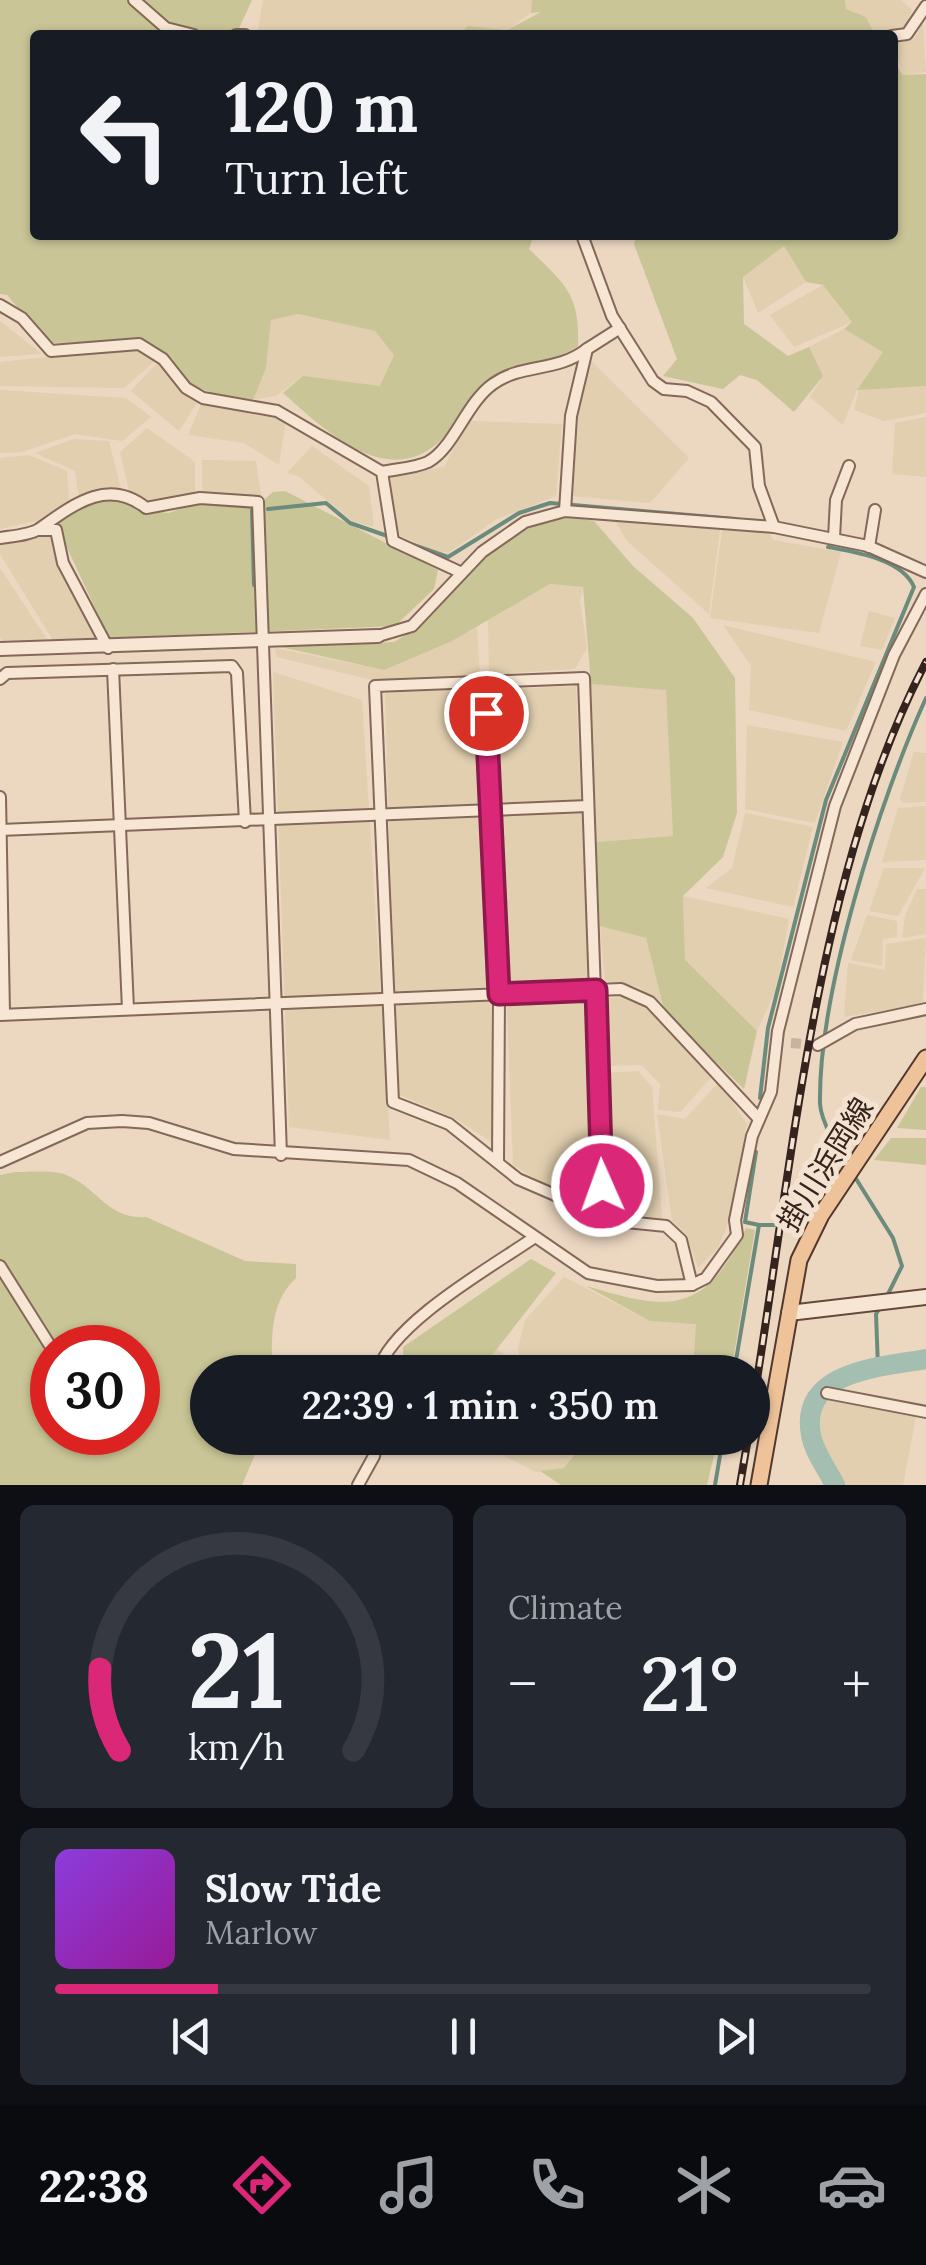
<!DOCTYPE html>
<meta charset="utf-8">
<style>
:root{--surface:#171b24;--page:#242831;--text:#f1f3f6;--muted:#9ea1a6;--line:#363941;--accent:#db2777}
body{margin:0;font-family:Lora,"Noto Sans JP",serif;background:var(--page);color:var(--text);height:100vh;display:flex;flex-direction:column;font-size:38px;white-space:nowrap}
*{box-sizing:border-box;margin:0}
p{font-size:32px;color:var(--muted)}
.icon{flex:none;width:55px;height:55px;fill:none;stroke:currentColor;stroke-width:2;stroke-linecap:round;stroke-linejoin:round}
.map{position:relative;height:1485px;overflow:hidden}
.sheet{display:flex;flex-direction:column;gap:20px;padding:20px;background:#0d0f14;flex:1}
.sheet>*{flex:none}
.hud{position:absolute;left:30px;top:30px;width:868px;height:210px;border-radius:10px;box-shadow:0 2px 8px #0004;background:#171b24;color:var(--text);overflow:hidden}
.speed{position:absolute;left:30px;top:1325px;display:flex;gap:20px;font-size:50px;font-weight:700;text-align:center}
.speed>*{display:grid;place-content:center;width:130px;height:130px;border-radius:50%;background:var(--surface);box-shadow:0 2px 8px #0004;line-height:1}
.speed .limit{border:15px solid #d22;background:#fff;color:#111}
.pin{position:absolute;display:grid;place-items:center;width:85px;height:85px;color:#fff;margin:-42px;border:5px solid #fff;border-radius:50%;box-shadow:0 2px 10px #0007}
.me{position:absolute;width:110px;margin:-55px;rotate:358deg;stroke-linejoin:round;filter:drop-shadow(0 0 8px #0008)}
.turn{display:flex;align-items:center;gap:35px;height:210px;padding:0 30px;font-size:45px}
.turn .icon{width:130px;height:130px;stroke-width:2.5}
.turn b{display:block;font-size:70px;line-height:85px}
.big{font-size:75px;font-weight:600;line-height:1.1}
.sheet .card{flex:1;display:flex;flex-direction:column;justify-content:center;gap:15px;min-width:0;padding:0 35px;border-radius:15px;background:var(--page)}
.sheet .dial{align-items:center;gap:0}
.dial svg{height:260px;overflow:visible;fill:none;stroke:var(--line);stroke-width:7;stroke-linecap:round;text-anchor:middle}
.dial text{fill:var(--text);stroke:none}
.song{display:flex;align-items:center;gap:30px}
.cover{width:120px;height:120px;border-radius:15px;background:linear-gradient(135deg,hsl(270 70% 55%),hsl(300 70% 35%))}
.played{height:10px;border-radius:5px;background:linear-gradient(90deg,var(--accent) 20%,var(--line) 20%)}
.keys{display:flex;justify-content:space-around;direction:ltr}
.heat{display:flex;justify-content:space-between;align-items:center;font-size:55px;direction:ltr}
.sheet .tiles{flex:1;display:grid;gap:20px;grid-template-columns:1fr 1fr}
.card:last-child{grid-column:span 2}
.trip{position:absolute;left:190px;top:1355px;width:580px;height:100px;border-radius:50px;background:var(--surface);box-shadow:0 2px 8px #0004;font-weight:600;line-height:100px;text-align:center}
.dock{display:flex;height:160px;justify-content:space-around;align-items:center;background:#090b0e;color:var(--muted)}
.dock .icon{width:70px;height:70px}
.dock .on{color:var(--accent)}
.dock b{font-size:45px;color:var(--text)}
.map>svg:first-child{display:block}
.farmland{fill:#e1cfaf}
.green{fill:#c9c596;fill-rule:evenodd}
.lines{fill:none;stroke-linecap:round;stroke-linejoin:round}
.stream{stroke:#6b8c7d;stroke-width:4}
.river{stroke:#a4beb1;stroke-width:20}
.minor-tunnel{stroke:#c7b3a0;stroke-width:10;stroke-dasharray:10 5;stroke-linecap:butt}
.minor-casing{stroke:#846859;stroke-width:14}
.tertiary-casing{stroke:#846859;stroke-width:16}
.secondary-casing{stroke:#66493d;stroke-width:18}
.primary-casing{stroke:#52372e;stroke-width:19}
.minor{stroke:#f7e6d4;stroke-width:10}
.tertiary{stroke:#f7e6d4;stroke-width:12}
.secondary{stroke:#f7e6d4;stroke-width:14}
.primary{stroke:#eec39a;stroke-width:15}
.rail-casing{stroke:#35241d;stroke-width:8}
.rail{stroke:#f4e2d0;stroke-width:4;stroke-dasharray:11;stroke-linecap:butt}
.route-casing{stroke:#8e194d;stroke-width:25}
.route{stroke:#db2777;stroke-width:18}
.labels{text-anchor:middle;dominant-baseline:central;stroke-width:10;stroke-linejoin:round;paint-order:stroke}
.street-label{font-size:30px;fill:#35241d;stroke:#f4e2d0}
</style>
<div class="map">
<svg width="926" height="1485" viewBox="0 0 926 1485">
<rect width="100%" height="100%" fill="#ecd7c1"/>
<g class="farmland">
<polygon points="263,0 535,0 531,13 507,30 468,26 454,35 257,35"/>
<polygon points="845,0 901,0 912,10 905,29 874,34 866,17 846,9"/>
<polygon points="923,23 926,72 903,75 892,42 914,39"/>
<polygon points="784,246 806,282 758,313 743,277"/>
<polygon points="823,285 852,322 794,347 770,315"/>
<polygon points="298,314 375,331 394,355 378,392 303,376 276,396 253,400 267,357 271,320"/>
<polygon points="0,321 42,354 0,357"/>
<polygon points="844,329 883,352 857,390 843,425 810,397 823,376 809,347"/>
<polygon points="132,348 155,361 124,388 0,386 0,362"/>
<polygon points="591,361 689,458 650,503 570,496 574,432"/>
<polygon points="158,362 181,392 197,403 179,431 131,391"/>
<polygon points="926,386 926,413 884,421 854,410 859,389"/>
<polygon points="0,390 126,398 151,417 122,441 75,434 22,452 0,453"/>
<polygon points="201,404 286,420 279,465 244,443 188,435"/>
<polygon points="926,417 926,477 892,474 895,423"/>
<polygon points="468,421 562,424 556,496 497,519 448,553 431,551 398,534 390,476 444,467"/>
<polygon points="147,428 195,462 195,494 151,505 129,491 120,452"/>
<polygon points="74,439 109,441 121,489 105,488 79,497 75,471 35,453"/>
<polygon points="312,446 369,486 374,527 352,521 298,476 287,473"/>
<polygon points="29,455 67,471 69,501 36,521 0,529 0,458"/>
<polygon points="202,460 256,461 261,495 207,496 202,492"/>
<polygon points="613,517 720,530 709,614 627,541"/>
<polygon points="722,530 769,533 773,540 841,552 819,633 710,618"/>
<polygon points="52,535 97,640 54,642 0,554 0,545"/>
<polygon points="0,568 48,641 5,643 0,638"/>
<polygon points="551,584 583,587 580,601 587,648 575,669 489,674 488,620"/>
<polygon points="869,611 895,618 882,650 860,646"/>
<polygon points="723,625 876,662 846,731 749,710 751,666"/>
<polygon points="477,627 480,676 376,681 277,657 275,648 384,670"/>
<polygon points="273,672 362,700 390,1140 289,1127"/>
<polygon points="591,684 666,689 673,836 596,842"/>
<polygon points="576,686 599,1211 581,1206 513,1165 495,690"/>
<polygon points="478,688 496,1145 456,1119 400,1095 394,1007 385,693"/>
<polygon points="747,725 843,742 815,823 745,809"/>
<polygon points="914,752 926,753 926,802 903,803 900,799"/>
<polygon points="926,806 926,860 882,862 898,808"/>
<polygon points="745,813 813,827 793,907 706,888 732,868"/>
<polygon points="884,868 925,868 898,916 869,911"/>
<polygon points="917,889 926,889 926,934 902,938 905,916"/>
<polygon points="683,896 789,919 776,990 757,1031 685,961"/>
<polygon points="867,915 897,921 897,937 883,939 882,966 851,960"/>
<polygon points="600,926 646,938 665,1013 639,987 605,981"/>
<polygon points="926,938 923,1004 844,1017 848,963 885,970 886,944"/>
<polygon points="621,997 641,1003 712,1076 680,1112 658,1110 660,1084 642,1065 603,1066 602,999"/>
<polygon points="638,1071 652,1087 662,1218 614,1216 604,1073"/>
<polygon points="719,1082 747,1124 727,1226 718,1248 698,1268 687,1235 672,1221 657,1114 685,1119"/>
<polygon points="564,1277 650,1321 697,1323 709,1360 705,1372 666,1372 642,1365 637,1372 479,1372 497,1349 521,1368 518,1348 525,1320"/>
<polygon points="827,1393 916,1416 903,1485 842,1485 816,1433 819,1404"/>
<polygon points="495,1438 609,1438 564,1468 536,1472 502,1455"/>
</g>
<g class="green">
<path d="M0,0H252L236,35H35V235H534L529,249C565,284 580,294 578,346C551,364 520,360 493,377C469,391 463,418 445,436C391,494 327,432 283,393L303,376L380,386L394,355L375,331L298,314L271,320L266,368L253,400L218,395L189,384L161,352L145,341L48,343L7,295L0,294Z"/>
<polygon points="532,0 845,0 846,9 866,17 875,35 457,35 468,26 507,30 541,12 531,13"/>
<polygon points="893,60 903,75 926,74 926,386 857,390 883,352 844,329 852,322 823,285 806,282 784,246 743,277 744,324 788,356 809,347 823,376 794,412 757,380 740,375 723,389 663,376 677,359 634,244 637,235 892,235"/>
<polygon points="285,491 438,570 434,589 395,626 109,638 56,524 102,498 120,498 146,511 169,513 190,505 260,503 273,492"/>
<polygon points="572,517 594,521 633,566 693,618 735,678 737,813 723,857 683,896 685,960 757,1031 744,1089 665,1013 646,938 600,926 596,842 673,836 666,690 591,684 583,587 550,584 452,641 384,670 281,647 394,642 421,626 481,559 537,523"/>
<polygon points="921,1087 926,1087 926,1130 897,1128"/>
<polygon points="891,1138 926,1138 926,1165 874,1160"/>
<path d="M15,1172C30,1172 50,1170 64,1174C97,1186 107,1220 146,1217L245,1261L296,1264V1278C269,1303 272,1338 272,1372H208V1438H262L242,1485H0V1175ZM52,1348H138V1432H52Z"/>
<path d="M746,1228L755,1230L731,1372H705L708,1360L694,1356L696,1324L650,1321L586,1286C670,1311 704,1316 746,1228Z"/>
<polygon points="531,1259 556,1273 479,1372 404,1372 403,1347"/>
<polygon points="607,1438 718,1438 707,1485 561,1485 540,1471 564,1468 582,1446 605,1442"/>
</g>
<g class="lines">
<g class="stream">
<polyline points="268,509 326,503 350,523 448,557 519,513 550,503 735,519"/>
<polyline points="252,510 254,585"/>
<path d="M760,1098L768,1028L826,800L914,587C902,559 855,552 828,547"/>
<path d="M848,1166C838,1151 821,1121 820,1104C818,993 880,799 926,698"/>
<polyline points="853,1174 893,1238 902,1266 886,1298"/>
<polyline points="759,1225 774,1225"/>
<polyline points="783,1227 807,1231"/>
<polyline points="878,1367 876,1314 881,1306"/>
<polyline points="734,1372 759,1225 745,1222 756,1152"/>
<polyline points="715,1485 723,1438"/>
</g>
<path class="river" d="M835,1485C827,1469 814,1452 811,1435C799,1370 882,1367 926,1359"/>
<polyline class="minor-tunnel" points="791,1043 818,1045"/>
<defs>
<g id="minor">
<polyline points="134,0 166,28 194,35"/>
<polyline points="236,35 245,35"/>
<polyline points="892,36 907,34 926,6"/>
<polyline points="582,235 612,316 653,381 664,389 687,391 711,402 755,447 759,486 774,527"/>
<polyline points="0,305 22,318 51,351 139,344 163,359 186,388 203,398 277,411 382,472 393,541 460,572"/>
<path d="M382,472C396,469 415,468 428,462C454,448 466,403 493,384C522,363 556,373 587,349"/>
<polyline points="565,511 571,416 587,349 620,328"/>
<polyline points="38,530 56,530 63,563 108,648"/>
<path d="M0,538C12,536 30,535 39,529C73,505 108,477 146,508L200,498L258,502L281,1155"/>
<polyline points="834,538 836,500 849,466"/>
<polyline points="869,547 875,510"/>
<polyline points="378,636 412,626 482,552 525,522 565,511 774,527 868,546 926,572"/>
<polyline points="113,669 128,1009"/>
<polyline points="0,679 7,673 232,666 237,673 245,822"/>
<polyline points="485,681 499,994 498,1162"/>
<polyline points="0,797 4,1014"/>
<polyline points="0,830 588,806"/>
<polyline points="0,1015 621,989 650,1002 759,1119"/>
<polyline points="818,1045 855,1024 926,1009"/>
<polyline points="0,1162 87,1123 122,1121 149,1123 234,1149 409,1160 457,1183 588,1273 657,1286 692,1285 706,1278 737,1235 735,1220 752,1136 771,1092 778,1031 835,806 894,655 926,594"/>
<polyline points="603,1222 584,678 375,686 393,1102 449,1124 518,1179 555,1195 586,1218 666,1226 681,1240 692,1285"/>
<polyline points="0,1266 49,1344"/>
<path d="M378,1372C389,1325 491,1267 532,1239"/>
<polyline points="827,1393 926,1412"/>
<polyline points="358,1485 374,1456 377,1438"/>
</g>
<polyline id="tertiary" points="0,649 378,636"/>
<polyline id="secondary" points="789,1313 926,1297"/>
<polyline id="primary" points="759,1485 799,1260 821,1215 926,1058"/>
</defs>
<use href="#minor" class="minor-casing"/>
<use href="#tertiary" class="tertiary-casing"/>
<use href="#secondary" class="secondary-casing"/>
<use href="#primary" class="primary-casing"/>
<use href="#minor" class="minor"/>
<use href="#tertiary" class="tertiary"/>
<use href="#secondary" class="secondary"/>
<use href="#primary" class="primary"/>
<defs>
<g id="rail">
<path d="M752,1410C792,1173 814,875 926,662"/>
<polyline points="740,1485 748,1438"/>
</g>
</defs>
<use href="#rail" class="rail-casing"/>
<use href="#rail" class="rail"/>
</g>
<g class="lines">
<defs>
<polyline id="route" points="486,713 499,994 596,990 602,1186"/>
</defs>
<use href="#route" class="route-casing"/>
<use href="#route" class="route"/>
</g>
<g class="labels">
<g class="street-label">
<text transform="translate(825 1164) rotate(-58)">掛川浜岡線</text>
</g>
</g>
</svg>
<div class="speed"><div class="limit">30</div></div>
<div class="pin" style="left:486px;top:713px;background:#d93025"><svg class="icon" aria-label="arrive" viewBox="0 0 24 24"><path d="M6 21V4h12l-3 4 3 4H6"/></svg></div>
<svg class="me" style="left:602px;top:1186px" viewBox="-20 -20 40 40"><circle r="17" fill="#db2777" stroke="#fff" stroke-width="3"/><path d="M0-11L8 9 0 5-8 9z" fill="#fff"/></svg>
<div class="trip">22:39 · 1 min · 350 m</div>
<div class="hud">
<div class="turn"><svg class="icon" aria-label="left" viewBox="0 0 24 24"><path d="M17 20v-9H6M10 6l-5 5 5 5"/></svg><div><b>120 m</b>Turn left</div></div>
</div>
</div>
<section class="sheet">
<div class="tiles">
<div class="card dial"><svg viewBox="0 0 100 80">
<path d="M14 69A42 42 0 1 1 86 69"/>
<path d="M14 69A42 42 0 0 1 8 44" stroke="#db2777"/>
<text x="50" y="56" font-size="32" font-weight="700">21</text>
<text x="50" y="72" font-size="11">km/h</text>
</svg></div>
<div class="card"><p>Climate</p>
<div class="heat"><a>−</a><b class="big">21°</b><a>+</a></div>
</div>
<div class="card">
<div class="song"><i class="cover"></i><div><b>Slow Tide</b><p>Marlow</p></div></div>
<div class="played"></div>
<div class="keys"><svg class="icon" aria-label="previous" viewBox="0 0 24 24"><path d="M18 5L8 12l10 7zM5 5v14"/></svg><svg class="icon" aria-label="pause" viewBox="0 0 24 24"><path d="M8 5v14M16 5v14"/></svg><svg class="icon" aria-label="next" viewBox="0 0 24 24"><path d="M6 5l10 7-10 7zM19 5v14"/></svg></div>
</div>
</div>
</section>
<nav class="dock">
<b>22:38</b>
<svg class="icon on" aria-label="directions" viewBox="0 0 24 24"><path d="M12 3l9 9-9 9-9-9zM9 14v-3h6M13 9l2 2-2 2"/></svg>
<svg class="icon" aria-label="music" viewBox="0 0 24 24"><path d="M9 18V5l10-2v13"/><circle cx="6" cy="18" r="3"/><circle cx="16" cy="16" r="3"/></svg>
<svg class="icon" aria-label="phone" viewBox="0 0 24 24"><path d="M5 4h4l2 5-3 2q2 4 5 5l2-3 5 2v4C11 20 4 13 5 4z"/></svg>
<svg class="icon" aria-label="climate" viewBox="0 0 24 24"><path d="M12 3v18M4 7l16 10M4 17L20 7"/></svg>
<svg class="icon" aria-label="car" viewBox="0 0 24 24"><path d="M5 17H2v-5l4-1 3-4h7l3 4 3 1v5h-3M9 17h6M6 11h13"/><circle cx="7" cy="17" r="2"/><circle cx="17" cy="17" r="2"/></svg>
</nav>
